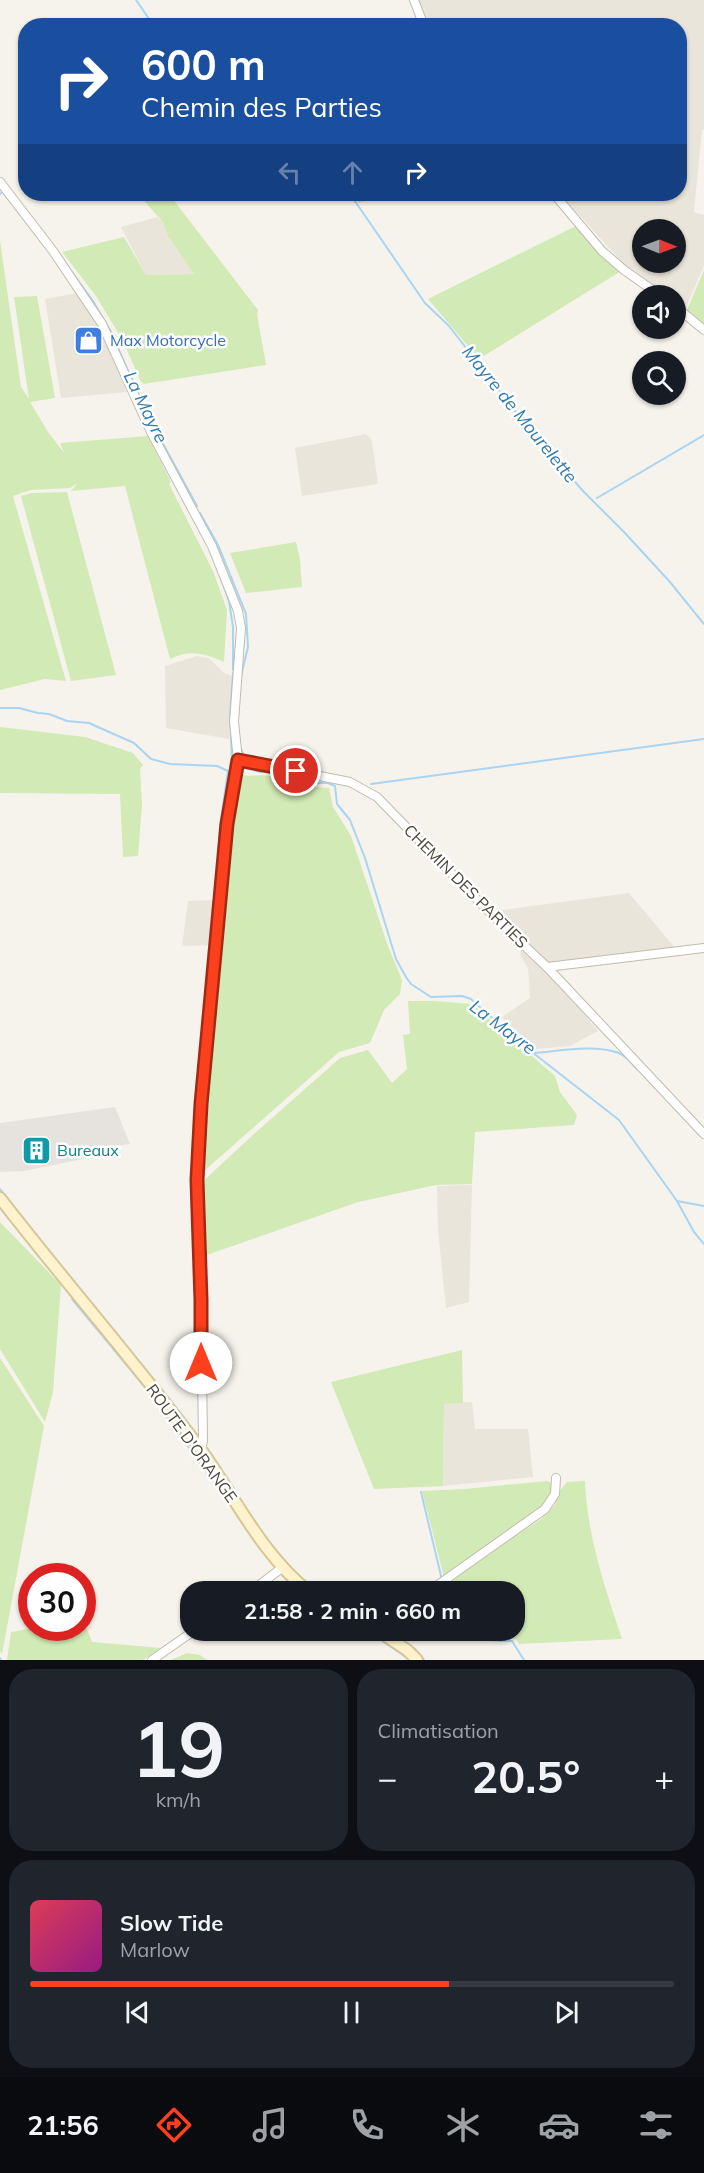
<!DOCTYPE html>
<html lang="fr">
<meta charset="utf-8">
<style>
:root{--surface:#171b24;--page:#20242c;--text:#f1f3f6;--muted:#9ea1a6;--line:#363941;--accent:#fc3f1d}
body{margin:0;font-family:Mulish,sans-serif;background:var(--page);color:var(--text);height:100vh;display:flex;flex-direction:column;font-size:22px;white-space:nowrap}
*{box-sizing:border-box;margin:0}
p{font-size:20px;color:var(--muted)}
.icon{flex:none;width:33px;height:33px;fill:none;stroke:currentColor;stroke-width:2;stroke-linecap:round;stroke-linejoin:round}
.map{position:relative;height:1660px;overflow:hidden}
.sheet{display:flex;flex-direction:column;gap:9px;padding:9px;background:#0d0f14;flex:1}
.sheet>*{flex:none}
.top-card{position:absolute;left:18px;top:18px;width:669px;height:183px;border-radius:24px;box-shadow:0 2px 4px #0004;background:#1a4fa0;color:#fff;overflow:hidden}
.needle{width:39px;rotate:91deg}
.fabs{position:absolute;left:632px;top:219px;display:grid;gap:12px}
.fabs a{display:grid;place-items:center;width:54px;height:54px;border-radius:50%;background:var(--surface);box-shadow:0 2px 4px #0004;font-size:30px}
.speed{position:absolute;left:18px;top:1563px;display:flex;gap:12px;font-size:30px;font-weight:700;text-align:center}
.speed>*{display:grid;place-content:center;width:78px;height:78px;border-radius:50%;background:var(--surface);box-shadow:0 2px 4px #0004;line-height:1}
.speed .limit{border:9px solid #d22;background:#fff;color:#111}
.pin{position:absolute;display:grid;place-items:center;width:51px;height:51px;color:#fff;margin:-26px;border:3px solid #fff;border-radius:50%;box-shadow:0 2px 6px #0007}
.me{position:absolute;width:66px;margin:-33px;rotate:0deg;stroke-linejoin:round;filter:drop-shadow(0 0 4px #0008)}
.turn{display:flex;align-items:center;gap:21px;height:126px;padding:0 24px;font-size:27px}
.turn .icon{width:78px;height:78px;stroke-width:2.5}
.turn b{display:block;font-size:42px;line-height:51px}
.lanes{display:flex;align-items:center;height:57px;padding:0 24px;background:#0003;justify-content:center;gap:30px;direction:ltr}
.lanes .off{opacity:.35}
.big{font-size:45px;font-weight:700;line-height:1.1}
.sheet .tile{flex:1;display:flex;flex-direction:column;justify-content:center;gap:9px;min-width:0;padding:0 21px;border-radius:24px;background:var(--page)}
.sheet .dial{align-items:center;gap:0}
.dial b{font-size:78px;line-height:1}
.song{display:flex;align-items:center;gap:18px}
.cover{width:72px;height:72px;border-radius:9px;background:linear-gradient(135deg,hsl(350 70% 55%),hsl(310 70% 35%))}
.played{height:6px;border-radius:3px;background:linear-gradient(90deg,var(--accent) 65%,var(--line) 65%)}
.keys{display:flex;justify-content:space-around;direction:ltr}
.heat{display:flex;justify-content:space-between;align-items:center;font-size:33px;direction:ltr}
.sheet .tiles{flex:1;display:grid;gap:9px;grid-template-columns:1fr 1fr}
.tile:last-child{grid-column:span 2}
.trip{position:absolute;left:180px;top:1581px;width:345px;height:60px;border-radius:24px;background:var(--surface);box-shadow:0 2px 4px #0004;font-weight:700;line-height:60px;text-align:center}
.tab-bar{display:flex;height:96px;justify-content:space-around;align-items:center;background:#090b0e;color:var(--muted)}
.tab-bar .icon{width:42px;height:42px}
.tab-bar .selected{color:var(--accent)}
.tab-bar b{font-size:27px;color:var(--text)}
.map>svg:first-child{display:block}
.residential{fill:#eae5da;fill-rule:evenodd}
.industrial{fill:#e6e2dd}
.green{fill:#d2eab5}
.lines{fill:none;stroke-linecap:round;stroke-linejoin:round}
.stream{stroke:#a9d4f2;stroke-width:2}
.minor-casing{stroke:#c2bbae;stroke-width:10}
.secondary-casing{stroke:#d6c79b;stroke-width:14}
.minor{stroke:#fff;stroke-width:8}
.secondary{stroke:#fff3cd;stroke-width:10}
.route-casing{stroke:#a42913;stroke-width:15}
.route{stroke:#fc3f1d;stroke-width:10}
.labels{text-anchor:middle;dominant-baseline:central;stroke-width:5;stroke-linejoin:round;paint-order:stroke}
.shop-label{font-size:16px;fill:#366cbe;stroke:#fff;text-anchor:start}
.street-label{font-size:16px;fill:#4b4439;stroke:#fff}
.culture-label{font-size:16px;fill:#0d838f;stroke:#fff;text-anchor:start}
.water-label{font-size:18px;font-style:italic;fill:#2e7ab2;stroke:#fff}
</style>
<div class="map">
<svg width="704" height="1660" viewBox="0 0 704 1660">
<rect width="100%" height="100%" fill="#f6f3ec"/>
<g class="residential">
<path d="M417,0H704V130H702L694,212L704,215V266L685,309L675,302V296L666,295L630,271L560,194H680V26L428,25ZM642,230H675V262H642Z"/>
<polygon points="353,194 388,194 359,203"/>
<polygon points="157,217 163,222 168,236 194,274 146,275 121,227"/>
<polygon points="78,293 106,336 127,392 61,398 45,299"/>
<polygon points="366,434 372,441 378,484 302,496 295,448"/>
<polygon points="197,656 209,658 224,673 232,676 229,739 166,728 165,666"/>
<polygon points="629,893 677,950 549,965 537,955 495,911"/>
<polygon points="219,900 213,945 182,946 188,901"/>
<polygon points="522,946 552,975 598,1031 570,1046 535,1049 502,1017 530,998 528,968 520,955"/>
<polygon points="472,1185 469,1302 446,1308 438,1230 437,1186"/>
<polygon points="472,1402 475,1429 528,1429 533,1477 443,1486 444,1404"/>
</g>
<polygon class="industrial" points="115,1107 130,1144 86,1149 88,1158 24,1171 0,1172 0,1123"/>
<g class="green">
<polygon points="138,194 169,194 258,310 257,314 266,365 144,384 141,382 123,341 96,296 62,252 124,237 146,275 194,274 168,236 163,222"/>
<polygon points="576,226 621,271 479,359 428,299"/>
<path d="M0,241L21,387L29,399L14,297L37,296L55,398L30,402L48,432L65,454L60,443L148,436L171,482L169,484L213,571L227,610L224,662C205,653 189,649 170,659L125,486L71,491L78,483L70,488L31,490L13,496L66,681L45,679L0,690Z"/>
<polygon points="704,270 704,324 687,310"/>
<polygon points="67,492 116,675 71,681 21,496 32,493"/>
<polygon points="296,542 300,560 302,587 246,593 230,553"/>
<polygon points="0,727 85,737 133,753 143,765 140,769 142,805 138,856 123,857 120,794 0,793"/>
<path d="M275,773L289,777L305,786L329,788L333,807L351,836L388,946L402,980L400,994L384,1010L370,1043L339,1052L203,1172L200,1164L207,1049L240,775C251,777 259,774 270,776Z"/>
<polygon points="408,1001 435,1001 472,1004 555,1076 560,1092 577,1115 574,1125 475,1132 472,1184 436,1185 358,1202 204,1256 199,1185 254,1134 340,1058 368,1050 392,1083 407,1069 403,1035 410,1034"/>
<polygon points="0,1222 61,1285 53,1392 45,1422 0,1349"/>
<polygon points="462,1350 463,1403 444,1404 443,1486 374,1489 331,1382"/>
<polygon points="0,1358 44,1426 2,1654 0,1651"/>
<polygon points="548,1481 552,1484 552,1491 540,1510 444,1577 422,1491 464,1489"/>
<path d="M585,1481C587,1535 605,1588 622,1639L519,1644L516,1639L457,1637L456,1631L514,1630V1592L447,1591L445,1583L541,1519L555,1505L559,1492L567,1482Z"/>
<polygon points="83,1620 92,1642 161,1648 143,1660 7,1660 11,1632 33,1628 82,1628"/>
<polygon points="187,1653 200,1655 207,1660 171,1660"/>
</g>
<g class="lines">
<g class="stream">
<polyline points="136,0 154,26"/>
<polyline points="0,194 1,193"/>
<polyline points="350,194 425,303 449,326 537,439 584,492 624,532 670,582 704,624"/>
<polyline points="40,228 61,257"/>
<polyline points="66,264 93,301 110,330 149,418 197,506"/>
<polyline points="597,498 704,435"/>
<polyline points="200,513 218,545 246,614 248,647 241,676"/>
<polyline points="216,565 229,601 233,627 233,670"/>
<polyline points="0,708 19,708 38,713 49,714 67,721 89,723 134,743 151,759 170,764 217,766 228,771 220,826 215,903"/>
<polyline points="240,747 245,758"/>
<polyline points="232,760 230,716 233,673"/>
<polyline points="239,766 260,772 279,772"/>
<polyline points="290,774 307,783 328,783 335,786 337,804 350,820 365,858 396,959 406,977 411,984 431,997 462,996 471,999 514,1038 619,1120 677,1201 704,1206"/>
<polyline points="371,784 704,739"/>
<path d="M533,1053C560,1051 593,1044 619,1053C626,1056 632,1063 637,1069"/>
<polyline points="0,1189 19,1214"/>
<polyline points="677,1201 694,1232 704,1244"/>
<polyline points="72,1299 149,1392 231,1506"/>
<polyline points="421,1492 442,1580"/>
<polyline points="247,1510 269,1543"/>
<polyline points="260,1548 277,1569"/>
<polyline points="298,1576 321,1592"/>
<polyline points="289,1581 300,1592"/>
<polyline points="367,1630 410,1660"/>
<polyline points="453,1630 455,1639 512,1641 524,1660"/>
<polyline points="392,1634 415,1649 424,1660"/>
<polyline points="0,1658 1,1660"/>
</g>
<defs>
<g id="minor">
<polyline points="414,0 424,26"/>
<polyline points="0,182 53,251 102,324 151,432 212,546 238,611 241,628 234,722 238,760 227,824 201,1104 197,1180 201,1301 203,1441 201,1450"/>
<polyline points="554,194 602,251 624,270 661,296"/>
<polyline points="675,306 704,330"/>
<polyline points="238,760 350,782 377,797 499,922 547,967 704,1134"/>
<polyline points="547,967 704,948"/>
<polyline points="250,1592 283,1567"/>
<polyline points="428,1592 545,1509 555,1494 556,1478"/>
<polyline points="152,1660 195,1630"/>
</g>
<g id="secondary">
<path d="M0,1198C65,1282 135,1362 199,1447C234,1495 261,1554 309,1592"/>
<polyline points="377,1630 407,1650 417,1660"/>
</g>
</defs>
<use href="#minor" class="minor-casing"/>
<use href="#secondary" class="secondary-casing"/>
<use href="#minor" class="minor"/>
<use href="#secondary" class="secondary"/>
</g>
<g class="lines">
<defs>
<polyline id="route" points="201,1363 201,1300 197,1180 201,1104 227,824 238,760 296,771"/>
</defs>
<use href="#route" class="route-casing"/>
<use href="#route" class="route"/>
</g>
<defs>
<symbol id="shop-square" viewBox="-11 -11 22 22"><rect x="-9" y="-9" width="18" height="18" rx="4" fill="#3f7fe0" stroke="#fff"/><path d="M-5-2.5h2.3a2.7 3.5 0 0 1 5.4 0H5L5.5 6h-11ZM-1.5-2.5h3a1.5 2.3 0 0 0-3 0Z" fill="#fff"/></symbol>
<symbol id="building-square" viewBox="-11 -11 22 22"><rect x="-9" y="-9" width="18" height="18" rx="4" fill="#0f9aa8" stroke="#fff"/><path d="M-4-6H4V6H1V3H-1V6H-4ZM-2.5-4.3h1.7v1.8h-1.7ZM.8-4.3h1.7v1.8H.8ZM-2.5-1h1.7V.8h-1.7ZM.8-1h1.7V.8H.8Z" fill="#fff"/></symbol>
</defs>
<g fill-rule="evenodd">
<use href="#shop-square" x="72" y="324" width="33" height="33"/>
<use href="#building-square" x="20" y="1134" width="33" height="33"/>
</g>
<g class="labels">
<g class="shop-label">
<text x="110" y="340">Max Motorcycle</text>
</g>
<g class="street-label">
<text transform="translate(466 886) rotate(45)">CHEMIN DES PARTIES</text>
<text transform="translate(192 1443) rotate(54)">ROUTE D'ORANGE</text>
</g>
<g class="culture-label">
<text x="57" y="1150">Bureaux</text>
</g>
<g class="water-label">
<text transform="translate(146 407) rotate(64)">La Mayre</text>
<text transform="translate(520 414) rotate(51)">Mayre de Mourelette</text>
<text transform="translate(503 1027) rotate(37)">La Mayre</text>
</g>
</g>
</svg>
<div class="fabs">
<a><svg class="needle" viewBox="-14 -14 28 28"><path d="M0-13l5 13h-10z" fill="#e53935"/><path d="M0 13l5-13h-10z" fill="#9ea1a6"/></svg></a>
<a><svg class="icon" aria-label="sound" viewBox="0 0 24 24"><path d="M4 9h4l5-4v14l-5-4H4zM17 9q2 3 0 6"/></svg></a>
<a><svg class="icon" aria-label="search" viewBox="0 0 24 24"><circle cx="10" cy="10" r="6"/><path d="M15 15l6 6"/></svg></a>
</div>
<div class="speed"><div class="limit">30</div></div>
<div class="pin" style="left:296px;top:771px;background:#d93025"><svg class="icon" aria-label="arrive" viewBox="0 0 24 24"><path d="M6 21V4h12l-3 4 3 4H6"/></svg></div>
<svg class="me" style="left:201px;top:1363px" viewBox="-20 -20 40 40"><circle r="19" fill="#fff"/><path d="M0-13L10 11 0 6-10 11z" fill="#fc3f1d"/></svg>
<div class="trip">21:58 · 2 min · 660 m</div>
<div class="top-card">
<div class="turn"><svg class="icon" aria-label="right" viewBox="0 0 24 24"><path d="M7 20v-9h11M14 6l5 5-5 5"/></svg><div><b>600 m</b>Chemin des Parties</div></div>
<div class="lanes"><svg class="icon off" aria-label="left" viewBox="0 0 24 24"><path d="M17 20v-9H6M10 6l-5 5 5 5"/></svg><svg class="icon off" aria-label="ahead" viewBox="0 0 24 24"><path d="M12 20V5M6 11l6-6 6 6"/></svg><svg class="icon" aria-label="right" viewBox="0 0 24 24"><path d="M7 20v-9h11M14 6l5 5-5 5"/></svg></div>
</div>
</div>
<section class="sheet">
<div class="tiles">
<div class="tile dial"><b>19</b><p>km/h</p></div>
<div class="tile"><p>Climatisation</p>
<div class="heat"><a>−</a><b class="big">20.5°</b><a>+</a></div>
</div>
<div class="tile">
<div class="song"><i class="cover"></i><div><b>Slow Tide</b><p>Marlow</p></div></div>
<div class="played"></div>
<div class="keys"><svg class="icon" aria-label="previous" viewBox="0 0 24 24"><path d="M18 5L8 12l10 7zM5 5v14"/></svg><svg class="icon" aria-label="pause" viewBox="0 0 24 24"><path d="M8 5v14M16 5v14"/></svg><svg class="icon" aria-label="next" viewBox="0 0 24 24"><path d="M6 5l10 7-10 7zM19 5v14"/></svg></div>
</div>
</div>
</section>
<nav class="tab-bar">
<b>21:56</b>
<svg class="icon selected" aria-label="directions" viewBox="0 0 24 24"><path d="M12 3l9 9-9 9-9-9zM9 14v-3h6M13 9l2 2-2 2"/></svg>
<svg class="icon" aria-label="music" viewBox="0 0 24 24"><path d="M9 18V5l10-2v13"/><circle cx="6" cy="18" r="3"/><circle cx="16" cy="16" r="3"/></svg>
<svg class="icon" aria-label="phone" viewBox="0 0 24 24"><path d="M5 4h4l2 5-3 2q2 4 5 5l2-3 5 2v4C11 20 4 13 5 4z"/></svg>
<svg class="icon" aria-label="climate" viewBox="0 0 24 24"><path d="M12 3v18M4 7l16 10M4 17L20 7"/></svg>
<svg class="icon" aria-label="car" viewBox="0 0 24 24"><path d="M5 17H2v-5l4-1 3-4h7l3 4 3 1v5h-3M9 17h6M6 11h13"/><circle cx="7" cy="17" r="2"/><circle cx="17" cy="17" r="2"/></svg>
<svg class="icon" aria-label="filters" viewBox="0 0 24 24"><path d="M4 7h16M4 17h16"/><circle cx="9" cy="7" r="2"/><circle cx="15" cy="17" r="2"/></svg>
</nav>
